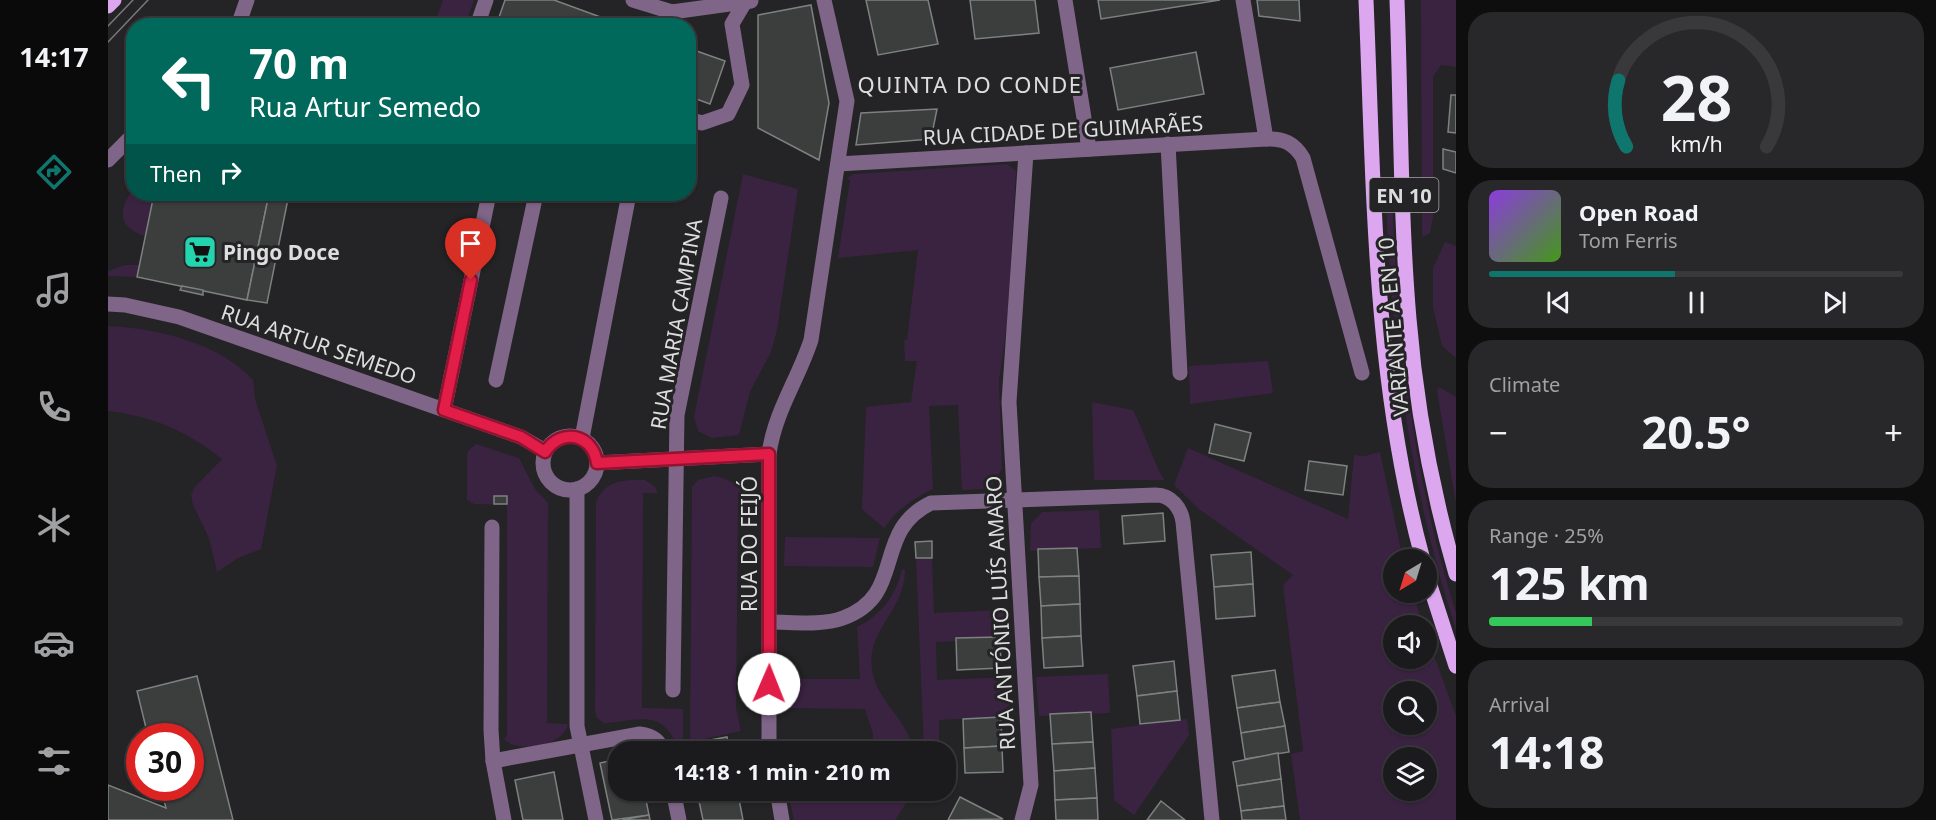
<!DOCTYPE html>
<meta charset="utf-8">
<style>
:root{--surface:#1b1a1c;--page:#282729;--text:#f1f3f6;--muted:#a0a1a3;--line:#39383b;--accent:#0f766e}
body{margin:0;font-family:"Noto Sans",sans-serif;background:var(--page);color:var(--text);height:100vh;display:flex;flex-direction:column;font-size:22px;white-space:nowrap}
*{box-sizing:border-box;margin:0}
p{font-size:20px;color:var(--muted)}
.icon{flex:none;width:33px;height:33px;fill:none;stroke:currentColor;stroke-width:2;stroke-linecap:round;stroke-linejoin:round}
.map{position:relative;flex:1;overflow:hidden}
.panel{display:flex;flex-direction:column;gap:12px;padding:12px;background:#0f0e0f;width:480px}
.panel>*{flex:none}
.hud{position:absolute;left:18px;top:18px;width:570px;height:183px;border-radius:24px;box-shadow:0 2px 4px #0004,0 0 0 2px var(--line);background:#00695c;color:#fff;overflow:hidden}
.needle{width:39px;rotate:218deg}
.buttons{position:absolute;left:1275px;top:549px;display:grid;gap:12px}
.buttons a{display:grid;place-items:center;width:54px;height:54px;border-radius:50%;background:var(--surface);box-shadow:0 2px 4px #0004,0 0 0 2px var(--line);font-size:30px}
.speed{position:absolute;left:18px;top:723px;display:flex;gap:12px;font-size:30px;font-weight:700;text-align:center}
.speed>*{display:grid;place-content:center;width:78px;height:78px;border-radius:50%;background:var(--surface);box-shadow:0 2px 4px #0004,0 0 0 2px var(--line);line-height:1}
.speed .limit{border:9px solid #d22;background:#fff;color:#111}
.pin{position:absolute;display:grid;place-items:center;width:51px;height:51px;color:#fff;margin:-62px -26px;border-radius:50% 50% 50% 0;rotate:-45deg;box-shadow:0 0 6px #0007}
.pin .icon{rotate:45deg}
.me{position:absolute;width:66px;margin:-33px;rotate:1deg;stroke-linejoin:round;filter:drop-shadow(0 0 4px #0008)}
.turn{display:flex;align-items:center;gap:21px;height:126px;padding:0 24px;font-size:27px}
.turn .icon{width:78px;height:78px;stroke-width:2.5}
.turn b{display:block;font-size:42px;line-height:51px}
.then{display:flex;align-items:center;height:57px;padding:0 24px;background:#0003;gap:12px;font-size:22px}
.big{font-size:45px;font-weight:700;line-height:1.1}
.panel .card{flex:1;display:flex;flex-direction:column;justify-content:center;gap:9px;min-width:0;padding:0 21px;border-radius:24px;background:var(--page)}
.panel .dial{align-items:center;gap:0}
.dial svg{height:156px;overflow:visible;fill:none;stroke:var(--line);stroke-width:7;stroke-linecap:round;text-anchor:middle}
.dial text{fill:var(--text);stroke:none}
.song{display:flex;align-items:center;gap:18px}
.cover{width:72px;height:72px;border-radius:9px;background:linear-gradient(135deg,hsl(270 70% 55%),hsl(100 70% 35%))}
.played{height:6px;border-radius:3px;background:linear-gradient(90deg,var(--accent) 45%,var(--line) 45%)}
.keys{display:flex;justify-content:space-around;direction:ltr}
.heat{display:flex;justify-content:space-between;align-items:center;font-size:33px;direction:ltr}
.charge{height:9px;border-radius:4px;background:linear-gradient(90deg,#34c759 25%,var(--line) 0)}
.trip{position:absolute;left:500px;top:741px;width:348px;height:60px;border-radius:24px;background:var(--surface);box-shadow:0 2px 4px #0004,0 0 0 2px var(--line);font-weight:700;line-height:60px;text-align:center}
main{display:flex;flex:1;min-height:0}
.tab-bar{display:flex;flex-direction:column;width:108px;justify-content:space-around;align-items:center;background:#0b0a0b;color:var(--muted)}
.tab-bar .icon{width:42px;height:42px}
.tab-bar .current{color:var(--accent)}
.tab-bar b{font-size:27px;color:var(--text)}
.map>svg:first-child{display:block}
.green{fill:#3a2341;fill-rule:evenodd}
.building{fill:#3b3e3d;stroke:#7d8180;stroke-width:1.5}
.lines{fill:none;stroke-linecap:round;stroke-linejoin:round}
.minor{stroke:#7f6587;stroke-width:15}
.major{stroke:#dca7ee;stroke-width:15}
.tram{stroke:#7a797b;stroke-width:1.5}
.route-casing{stroke:#92132f;stroke-width:15}
.route{stroke:#e11d48;stroke-width:10}
.labels{text-anchor:middle;dominant-baseline:central;stroke-width:6;stroke-linejoin:round;paint-order:stroke}
.shield{fill:#242325;stroke:#a6a5a6;stroke-width:1.5}
.shield-label{font-size:20px;font-weight:bold;fill:#deddde}
.street-label{font-size:21px;fill:#deddde;stroke:#242325}
.poi-label{font-size:21px;font-weight:bold;fill:#deddde;stroke:#242325;text-anchor:start}
.neighbourhood-label{font-size:22px;letter-spacing:1.5px;fill:#e0dde0;stroke:#242325}
</style>
<main>
<nav class="tab-bar">
<b>14:17</b>
<svg class="icon current" aria-label="directions" viewBox="0 0 24 24"><path d="M12 3l9 9-9 9-9-9zM9 14v-3h6M13 9l2 2-2 2"/></svg>
<svg class="icon" aria-label="music" viewBox="0 0 24 24"><path d="M9 18V5l10-2v13"/><circle cx="6" cy="18" r="3"/><circle cx="16" cy="16" r="3"/></svg>
<svg class="icon" aria-label="phone" viewBox="0 0 24 24"><path d="M5 4h4l2 5-3 2q2 4 5 5l2-3 5 2v4C11 20 4 13 5 4z"/></svg>
<svg class="icon" aria-label="climate" viewBox="0 0 24 24"><path d="M12 3v18M4 7l16 10M4 17L20 7"/></svg>
<svg class="icon" aria-label="car" viewBox="0 0 24 24"><path d="M5 17H2v-5l4-1 3-4h7l3 4 3 1v5h-3M9 17h6M6 11h13"/><circle cx="7" cy="17" r="2"/><circle cx="17" cy="17" r="2"/></svg>
<svg class="icon" aria-label="filters" viewBox="0 0 24 24"><path d="M4 7h16M4 17h16"/><circle cx="9" cy="7" r="2"/><circle cx="15" cy="17" r="2"/></svg>
</nav>
<div class="map">
<svg width="1348" height="820" viewBox="0 0 1348 820">
<rect width="100%" height="100%" fill="#242325"/>
<g class="green">
<polygon points="335,0 366,0 357,25 326,25"/>
<polygon points="1313,0 1348,0 1348,67 1333,65 1325,77 1325,217 1322,233 1314,237"/>
<path d="M899,164L908,171L899,325L891,380L894,469L884,485L875,489L854,490L850,405L821,406L825,489C804,499 790,509 776,528L754,509L758,407L803,402L809,361H797L796,340H799L810,250L730,258L742,180L739,179L745,174Z"/>
<polygon points="635,174 690,189 669,330 663,352 642,392 631,435 604,438 590,431 586,417"/>
<path d="M25,190L26,194H46L37,236C11,228 9,210 25,190Z"/>
<path d="M1278,195H1284C1289,338 1305,476 1348,613V630C1302,488 1283,344 1278,195Z"/>
<polygon points="1337,242 1348,246 1348,358 1334,346 1325,307 1325,268"/>
<polygon points="17,265 32,265 29,277 0,276 0,271"/>
<path d="M0,326C48,328 112,343 145,380L147,399L169,466L153,549L130,558L109,572L101,538L85,505L83,495L87,487L114,459C79,431 44,416 0,411Z"/>
<polygon points="1160,361 1165,393 1082,404 1081,366"/>
<polygon points="1331,387 1348,397 1348,503 1329,391"/>
<path d="M984,402L1025,410C1037,433 1043,457 1056,480H986Z"/>
<path d="M368,444L411,458L427,489L440,503L439,723L460,724C456,746 410,754 396,739L399,736V505L366,504L359,500V456L360,451Z"/>
<path d="M1080,448L1240,519L1246,455L1257,456L1272,452L1295,559L1286,560V592L1305,593L1315,625L1286,626V658H1318L1319,636L1348,716V820H1192L1183,754L1195,751L1175,585L1185,575L1092,510L1066,485ZM1286,692H1318V724H1286ZM1286,758H1318V790H1286Z"/>
<path d="M606,476C628,480 645,494 646,517L630,518L628,708L633,731L582,742L584,487L590,480Z"/>
<path d="M537,480L546,486L550,493H535L534,708L575,709V743L568,744C553,707 526,722 496,723L489,718L487,712L488,503C495,481 516,479 537,480Z"/>
<polygon points="991,510 993,548 922,551 923,524 934,512"/>
<polygon points="677,537 772,538 765,567 676,566"/>
<polygon points="808,558 824,558 826,613 896,610 898,639 828,642 829,680 900,677 902,716 831,720 831,751 816,751"/>
<path d="M794,569L797,570C797,611 758,630 764,669C768,702 800,718 805,751H764L765,734L757,709L676,708V679H752L749,627C773,615 788,596 794,569Z"/>
<polygon points="1000,674 1002,713 931,716 928,677"/>
<polygon points="1079,719 1081,735 1026,815 1006,800 1003,729"/>
<polygon points="680,791 680,790 806,791 787,820 686,820"/>
</g>
<g class="building">
<polygon points="397,0 446,0 517,26 388,26"/>
<polygon points="758,0 820,0 830,44 770,55"/>
<polygon points="862,0 927,0 931,33 867,39"/>
<polygon points="990,0 1112,0 993,19"/>
<polygon points="1149,0 1191,0 1192,21 1151,16"/>
<polygon points="703,5 721,103 711,160 650,128 650,15"/>
<polygon points="580,48 617,61 602,104 580,96"/>
<polygon points="1088,52 1096,94 1010,110 1002,68"/>
<polygon points="1343,95 1348,95 1348,133 1340,132"/>
<polygon points="829,109 823,139 748,145 753,113"/>
<polygon points="1335,149 1348,152 1348,173 1335,169"/>
<polygon points="46,194 161,194 139,300 29,277"/>
<polygon points="161,194 181,194 159,303 139,300"/>
<polygon points="74,286 95,290 95,295 72,290"/>
<polygon points="1107,424 1143,433 1136,461 1101,453"/>
<polygon points="1201,461 1239,466 1235,495 1197,490"/>
<rect x="386" y="496" width="13" height="8"/>
<polygon points="1055,513 1057,541 1016,544 1014,516"/>
<polygon points="824,541 824,558 808,558 807,542"/>
<polygon points="969,548 971,576 931,577 930,549"/>
<polygon points="1143,552 1145,584 1106,587 1103,555"/>
<polygon points="971,576 972,604 933,606 931,577"/>
<polygon points="1145,584 1147,616 1108,619 1106,587"/>
<polygon points="972,604 973,636 934,638 933,606"/>
<polygon points="973,636 975,666 936,668 934,638"/>
<polygon points="892,637 893,668 849,670 848,638"/>
<polygon points="1066,661 1069,691 1029,696 1025,666"/>
<polygon points="1167,670 1172,702 1129,708 1124,676"/>
<polygon points="89,676 125,820 0,820 0,785 58,808 53,788 82,788 82,736 40,736 29,691"/>
<polygon points="1069,691 1072,720 1032,724 1029,696"/>
<polygon points="1172,702 1177,726 1133,733 1129,708"/>
<polygon points="983,712 985,742 944,744 942,714"/>
<polygon points="893,717 894,746 856,748 855,719"/>
<polygon points="1177,726 1181,752 1137,759 1133,733"/>
<polygon points="619,737 621,752 581,752 580,744"/>
<polygon points="985,742 987,768 946,771 944,744"/>
<polygon points="894,746 895,772 857,773 856,748"/>
<polygon points="1170,753 1173,779 1129,786 1125,762"/>
<polygon points="510,759 510,790 536,790 541,815 504,820 492,763"/>
<polygon points="987,768 989,798 947,800 946,771"/>
<polygon points="446,772 455,820 415,820 407,780"/>
<polygon points="1173,779 1176,806 1133,811 1129,786"/>
<polygon points="589,790 629,790 630,794 591,801"/>
<polygon points="630,794 635,820 595,820 591,801"/>
<polygon points="852,797 895,819 840,820"/>
<polygon points="989,798 990,820 948,820 947,800"/>
<polygon points="1053,801 1077,820 1039,820"/>
<polygon points="1176,806 1178,820 1134,820 1133,811"/>
<polygon points="541,815 542,820 514,820"/>
</g>
<g class="lines">
<g class="minor">
<polyline points="525,0 564,12 643,1"/>
<polyline points="957,0 981,149"/>
<polyline points="1135,0 1158,139"/>
<polyline points="130,26 139,0"/>
<polyline points="369,26 378,0"/>
<polyline points="580,119 594,123 620,114 634,85 624,24 637,2"/>
<polyline points="1060,144 1072,373"/>
<polyline points="0,160 26,134"/>
<path d="M730,164L1158,139C1175,138 1186,143 1195,158L1254,373"/>
<polyline points="0,304 17,305 71,317 413,437 437,451"/>
<polyline points="388,380 428,194"/>
<polyline points="336,410 381,194"/>
<circle cx="462" cy="463" r="27"/>
<polyline points="474,438 521,194"/>
<polyline points="489,463 661,454"/>
<polyline points="469,489 469,726 488,820"/>
<polyline points="384,527 383,730 385,761 396,820"/>
<path d="M662,622C685,622 713,626 735,618C799,595 763,532 823,503L1048,495C1063,495 1073,508 1075,522L1104,820"/>
<polyline points="565,690 569,415 613,198"/>
<path d="M661,752V454C667,411 690,380 703,340L739,101L716,0"/>
<path d="M385,761L532,734C545,736 551,740 556,752"/>
<polyline points="565,790 571,820"/>
<polyline points="669,790 674,820"/>
<polyline points="914,820 923,785 901,402 918,153"/>
</g>
<g class="major">
<path d="M1258,0C1266,188 1265,377 1315,560"/>
<path d="M1289,0C1293,106 1292,213 1301,319C1308,405 1324,491 1348,574"/>
<polyline points="0,6 6,0"/>
<polyline points="1318,573 1348,666"/>
</g>
<g class="tram">
<polyline points="0,26 25,0"/>
<polyline points="0,42 40,0"/>
</g>
</g>
<g class="lines">
<defs>
<path id="route" d="M363,280L336,410L413,437L437,452C453,427 485,434 489,463L661,454V684"/>
</defs>
<use href="#route" class="route-casing"/>
<use href="#route" class="route"/>
</g>
<defs>
<symbol id="supermarket-square" viewBox="-11 -11 22 22"><rect x="-9" y="-9" width="18" height="18" rx="4" fill="#23d5af" stroke="#242325"/><path d="M-6-5.5h2.5l.6 2H6L4.5 2H-2.5L-4.4-4H-6ZM-1.5 3.2a1.3 1.3 0 1 0 .1 0ZM3 3.2a1.3 1.3 0 1 0 .1 0Z" fill="#111"/></symbol>
</defs>
<g fill-rule="evenodd">
<use href="#supermarket-square" x="73" y="233" width="38" height="38"/>
</g>
<g class="labels">
<rect class="shield" x="1261.5" y="178" width="69" height="34" rx="4.5"/>
<g class="shield-label">
<text x="1296" y="195">EN 10</text>
</g>
<g class="street-label">
<text transform="translate(955 130) rotate(-3)">RUA CIDADE DE GUIMARÃES</text>
<text transform="translate(568 324) rotate(-80)">RUA MARIA CAMPINA</text>
<text transform="translate(1285 327) rotate(-95)">VARIANTE À EN 10</text>
<text transform="translate(211 344) rotate(19)">RUA ARTUR SEMEDO</text>
<text transform="translate(641 544) rotate(-90)">RUA DO FEIJÓ</text>
<text transform="translate(892 613) rotate(-93)">RUA ANTÓNIO LUÍS AMARO</text>
</g>
<g class="poi-label">
<text x="115" y="252">Pingo Doce</text>
</g>
<g class="neighbourhood-label">
<text x="862" y="84">QUINTA DO CONDE</text>
</g>
</g>
</svg>
<div class="buttons">
<a><svg class="needle" viewBox="-14 -14 28 28"><path d="M0-13l5 13h-10z" fill="#e53935"/><path d="M0 13l5-13h-10z" fill="#a0a1a3"/></svg></a>
<a><svg class="icon" aria-label="sound" viewBox="0 0 24 24"><path d="M4 9h4l5-4v14l-5-4H4zM17 9q2 3 0 6"/></svg></a>
<a><svg class="icon" aria-label="search" viewBox="0 0 24 24"><circle cx="10" cy="10" r="6"/><path d="M15 15l6 6"/></svg></a>
<a><svg class="icon" aria-label="layers" viewBox="0 0 24 24"><path d="M12 4l9 5-9 5-9-5zM3 14l9 5 9-5"/></svg></a>
</div>
<div class="speed"><div class="limit">30</div></div>
<div class="pin" style="left:363px;top:280px;background:#d93025"><svg class="icon" aria-label="arrive" viewBox="0 0 24 24"><path d="M6 21V4h12l-3 4 3 4H6"/></svg></div>
<svg class="me" style="left:661px;top:684px" viewBox="-20 -20 40 40"><circle r="19" fill="#fff"/><path d="M0-13L10 11 0 6-10 11z" fill="#e11d48"/></svg>
<div class="trip">14:18 · 1 min · 210 m</div>
<div class="hud">
<div class="turn"><svg class="icon" aria-label="left" viewBox="0 0 24 24"><path d="M17 20v-9H6M10 6l-5 5 5 5"/></svg><div><b>70 m</b>Rua Artur Semedo</div></div>
<div class="then">Then<svg class="icon" aria-label="right" viewBox="0 0 24 24"><path d="M7 20v-9h11M14 6l5 5-5 5"/></svg></div>
</div>
</div>
<section class="panel">
<div class="card dial"><svg viewBox="0 0 100 80">
<path d="M14 69A42 42 0 1 1 86 69"/>
<path d="M14 69A42 42 0 0 1 10 35" stroke="#0f766e"/>
<text x="50" y="56" font-size="32" font-weight="700">28</text>
<text x="50" y="72" font-size="11">km/h</text>
</svg></div>
<div class="card">
<div class="song"><i class="cover"></i><div><b>Open Road</b><p>Tom Ferris</p></div></div>
<div class="played"></div>
<div class="keys"><svg class="icon" aria-label="previous" viewBox="0 0 24 24"><path d="M18 5L8 12l10 7zM5 5v14"/></svg><svg class="icon" aria-label="pause" viewBox="0 0 24 24"><path d="M8 5v14M16 5v14"/></svg><svg class="icon" aria-label="next" viewBox="0 0 24 24"><path d="M6 5l10 7-10 7zM19 5v14"/></svg></div>
</div>
<div class="card"><p>Climate</p>
<div class="heat"><a>−</a><b class="big">20.5°</b><a>+</a></div>
</div>
<div class="card"><p>Range · 25%</p><b class="big">125 km</b><div class="charge"></div></div>
<div class="card"><p>Arrival</p><b class="big">14:18</b></div>
</section>
</main>
